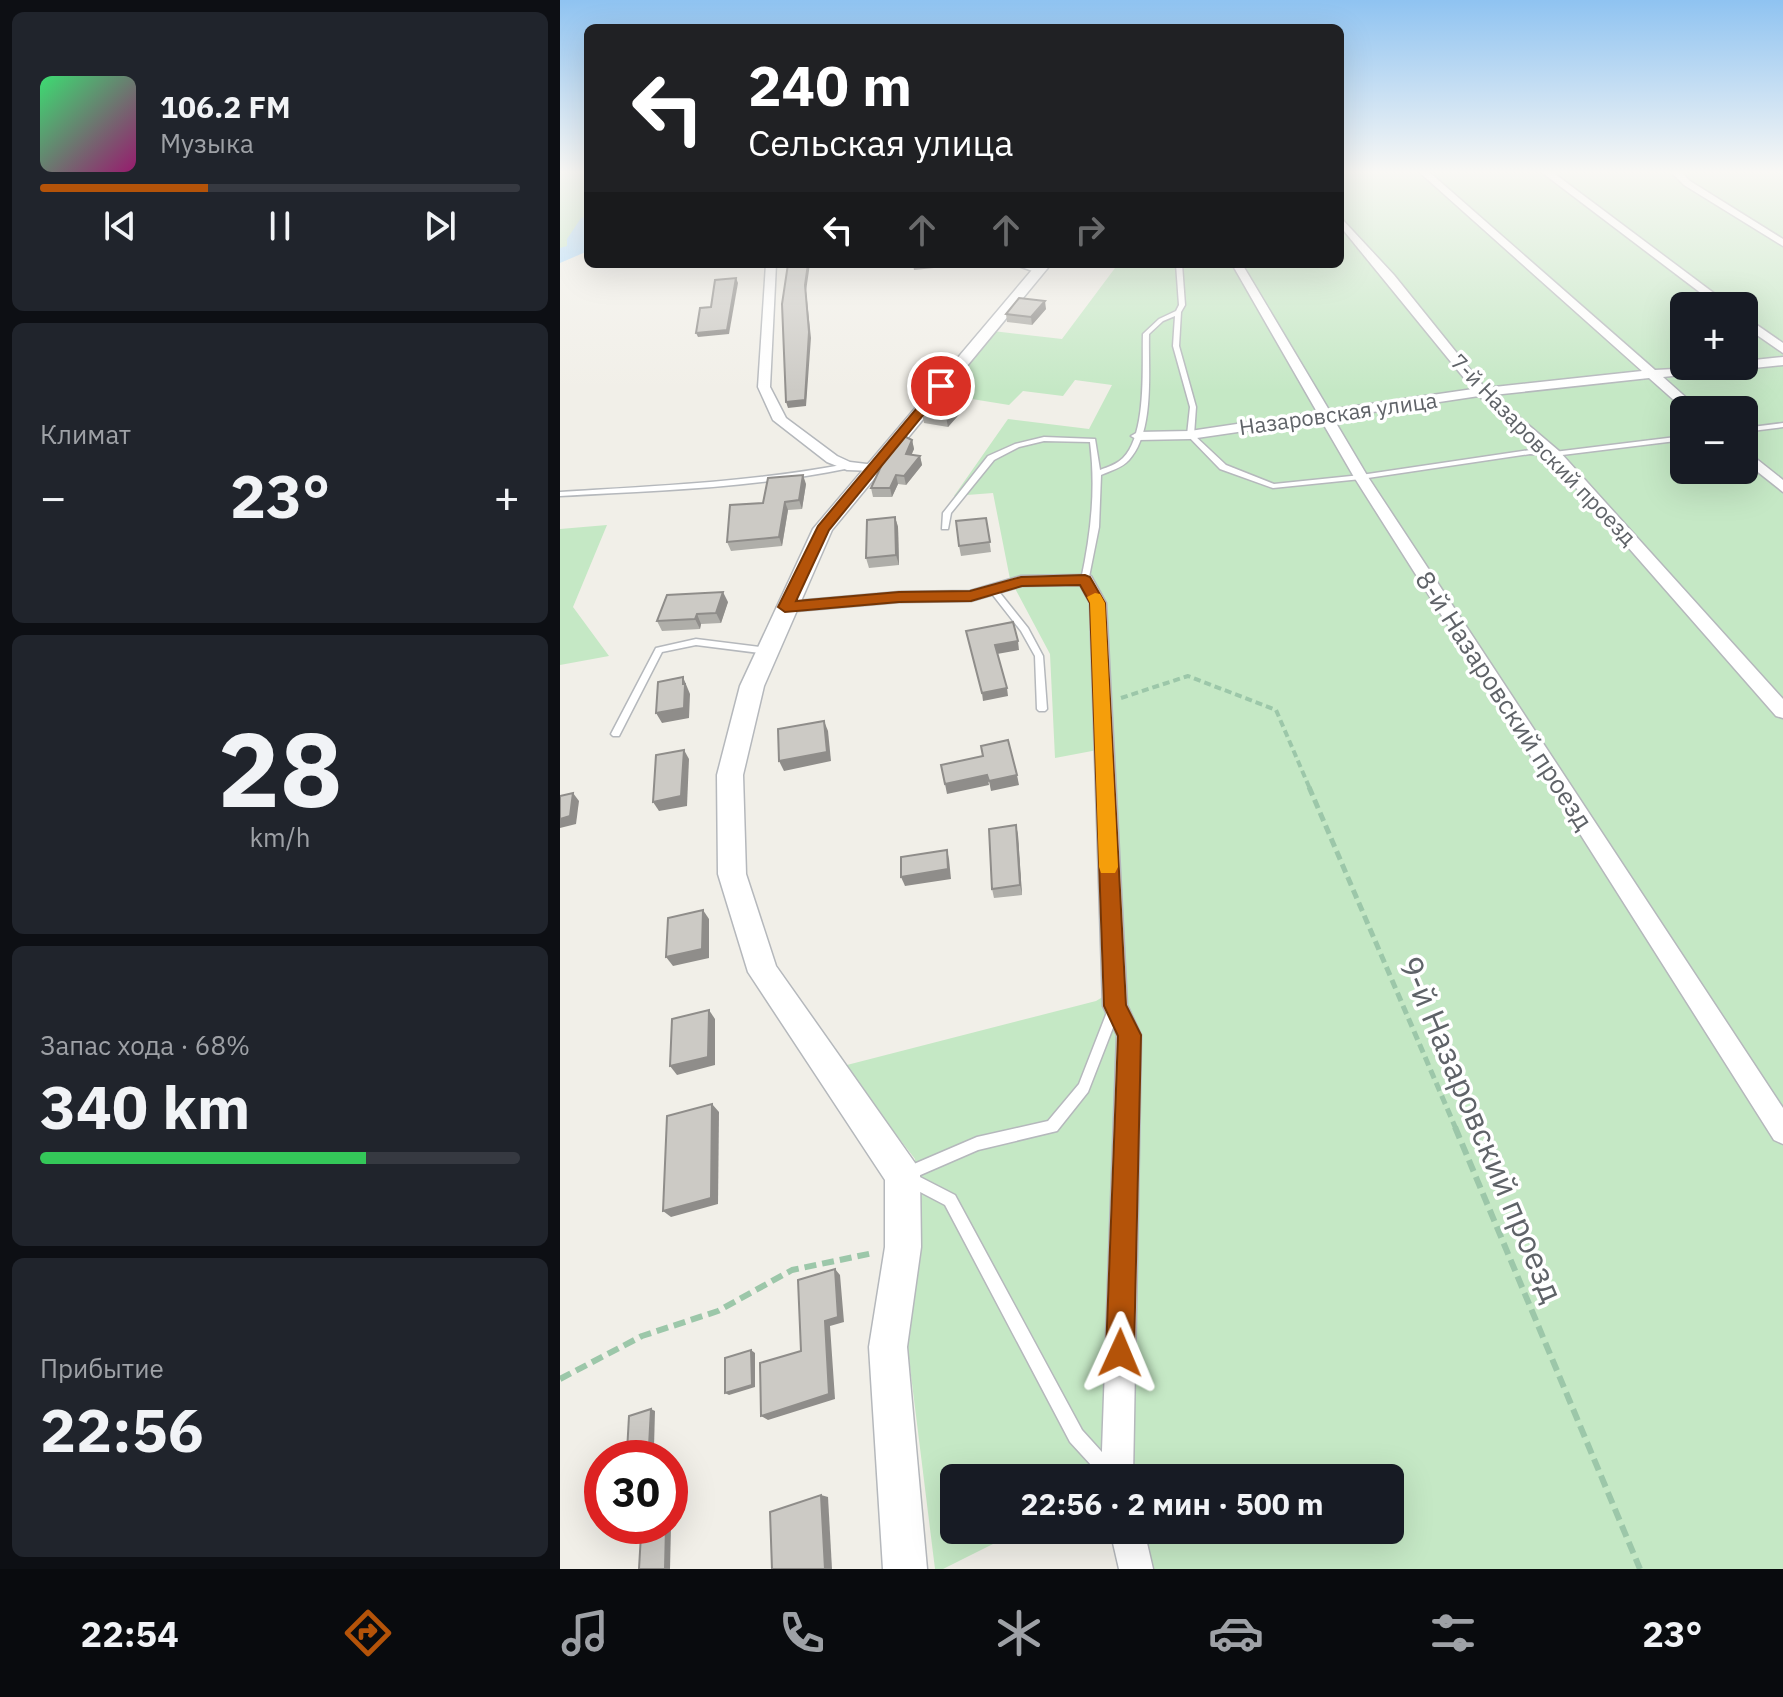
<!DOCTYPE html>
<html lang="ru">
<meta charset="utf-8">
<style>
:root{--surface:#171b24;--page:#20242c;--text:#f1f3f6;--muted:#9ea1a6;--line:#363941;--accent:#b45309}
body{margin:0;font-family:"IBM Plex Sans",sans-serif;background:var(--page);color:var(--text);height:100vh;display:flex;flex-direction:column;font-size:30px;white-space:nowrap}
*{box-sizing:border-box;margin:0}
p{font-size:26px;color:var(--muted)}
.icon{flex:none;width:44px;height:44px;fill:none;stroke:currentColor;stroke-width:2;stroke-linecap:round;stroke-linejoin:round}
.map{position:relative;flex:1;overflow:hidden}
.drawer{display:flex;flex-direction:column;gap:12px;padding:12px;background:#0d0f14;width:560px}
.drawer>*{flex:none}
.top-card{position:absolute;left:24px;top:24px;width:760px;height:244px;border-radius:12px;box-shadow:0 8px 32px #0002;background:#202124;color:#fff;overflow:hidden}
.controls{position:absolute;left:1110px;top:292px;display:grid;gap:16px}
.controls a{display:grid;place-items:center;width:88px;height:88px;border-radius:12px;background:var(--surface);box-shadow:0 8px 32px #0002;font-size:40px}
.speed{position:absolute;left:24px;top:1440px;display:flex;gap:16px;font-size:40px;font-weight:700;text-align:center}
.speed>*{display:grid;place-content:center;width:104px;height:104px;border-radius:50%;background:var(--surface);box-shadow:0 8px 32px #0002;line-height:1}
.speed .limit{border:12px solid #d22;background:#fff;color:#111}
.pin{position:absolute;display:grid;place-items:center;width:68px;height:68px;color:#fff;margin:-34px;border:4px solid #fff;border-radius:50%;box-shadow:0 2px 8px #0007}
.me{position:absolute;width:88px;margin:-44px;rotate:1deg;stroke-linejoin:round;filter:drop-shadow(0 0 6px #0008)}
.turn{display:flex;align-items:center;gap:28px;height:168px;padding:0 32px;font-size:36px}
.turn .icon{width:104px;height:104px;stroke-width:2.5}
.turn b{display:block;font-size:56px;line-height:68px}
.lanes{display:flex;align-items:center;height:76px;padding:0 32px;background:#0003;justify-content:center;gap:40px;direction:ltr}
.lanes .off{opacity:.35}
.big{font-size:60px;font-weight:700;line-height:1.1}
.drawer .tile{flex:1;display:flex;flex-direction:column;justify-content:center;gap:12px;min-width:0;padding:0 28px;border-radius:12px;background:var(--page)}
.drawer .dial{align-items:center;gap:0}
.dial b{font-size:104px;line-height:1}
.song{display:flex;align-items:center;gap:24px}
.cover{width:96px;height:96px;border-radius:12px;background:linear-gradient(135deg,hsl(140 70% 55%),hsl(320 70% 35%))}
.played{height:8px;border-radius:4px;background:linear-gradient(90deg,var(--accent) 35%,var(--line) 35%)}
.keys{display:flex;justify-content:space-around;direction:ltr}
.heat{display:flex;justify-content:space-between;align-items:center;font-size:44px;direction:ltr}
.charge{height:12px;border-radius:6px;background:linear-gradient(90deg,#34c759 68%,var(--line) 0)}
.trip{position:absolute;left:380px;top:1464px;width:464px;height:80px;border-radius:12px;background:var(--surface);box-shadow:0 8px 32px #0002;font-weight:700;line-height:80px;text-align:center}
.menu{display:flex;height:128px;justify-content:space-around;align-items:center;background:#090b0e;color:var(--muted)}
.menu .icon{width:56px;height:56px}
.menu .selected{color:var(--accent)}
.menu b{font-size:36px;color:var(--text)}
main{display:flex;flex:1;min-height:0}
.map>svg:first-child{display:block}
.green{fill:#c5e8c5;fill-rule:evenodd}
.lines{fill:none;stroke-linecap:round;stroke-linejoin:round}
.river{fill:#aadaff;fill-rule:evenodd}
.service-casing{stroke:#b5b8bc;stroke-width:3}
.minor-casing{stroke:#b5b8bc;stroke-width:3}
.tertiary-casing{stroke:#b5b8bc;stroke-width:3}
.path-far2{stroke:#9cc7a9;stroke-width:4;stroke-dasharray:7 4;stroke-linecap:butt}
.path-far1{stroke:#9cc7a9;stroke-width:5;stroke-dasharray:9 5;stroke-linecap:butt}
.path{stroke:#9cc7a9;stroke-width:6;stroke-dasharray:12 6;stroke-linecap:butt}
.service{fill:#fff;fill-rule:evenodd}
.minor{fill:#fff;fill-rule:evenodd}
.tertiary{fill:#fff;fill-rule:evenodd}
.wall{fill:#afaea9}
.shaded-wall{fill:#8f8d8a}
.building{fill:#cccac5;stroke:#8f8d8a;stroke-width:2}
.route{fill:#b45309;stroke:#753606;stroke-width:2}
.slow{fill:#f59e0b}
.labels{text-anchor:middle;dominant-baseline:central;stroke-width:7;stroke-linejoin:round;paint-order:stroke}
.far-street-label{font-size:22px;fill:#5f6368;stroke:#fff}
.street-label{font-size:26px;fill:#5f6368;stroke:#fff}
.near-street-label{font-size:32px;fill:#5f6368;stroke:#fff}
</style>
<main>
<section class="drawer">
<div class="tile">
<div class="song"><i class="cover"></i><div><b>106.2 FM</b><p>Музыка</p></div></div>
<div class="played"></div>
<div class="keys"><svg class="icon" aria-label="previous" viewBox="0 0 24 24"><path d="M18 5L8 12l10 7zM5 5v14"/></svg><svg class="icon" aria-label="pause" viewBox="0 0 24 24"><path d="M8 5v14M16 5v14"/></svg><svg class="icon" aria-label="next" viewBox="0 0 24 24"><path d="M6 5l10 7-10 7zM19 5v14"/></svg></div>
</div>
<div class="tile"><p>Климат</p>
<div class="heat"><a>−</a><b class="big">23°</b><a>+</a></div>
</div>
<div class="tile dial"><b>28</b><p>km/h</p></div>
<div class="tile"><p>Запас хода · 68%</p><b class="big">340 km</b><div class="charge"></div></div>
<div class="tile"><p>Прибытие</p><b class="big">22:56</b></div>
</section>
<div class="map">
<svg width="1223" height="1569" viewBox="0 0 1223 1569">
<rect width="100%" height="100%" fill="#f1efe8"/>
<g class="green">
<polygon points="0,171 28,171 28,249 0,261"/>
<path d="M780,171H1223V1569H588L582,1530H830V1478H574L573,1475L566,1478H394V1530H461L383,1569H375L347,1343L358,1244L355,1159L283,1066L536,1001L566,983L548,748L495,758L490,654L450,579L433,493L394,496L448,419L529,429L552,385L515,380L503,396L463,391L449,405L381,394L433,331L502,339L558,264H780ZM1124,306H1184V366H1124ZM1124,410H1184V470H1124Z"/>
<polygon points="47,525 13,607 49,656 0,665 0,529"/>
</g>
<g class="lines">
<polygon class="river" points="28,216 28,251 0,263 0,248 7,246 7,239 21,218"/>
<defs>
<g id="service">
<path d="M616,264H622L625,305L621,312L619,346L636,407L634,435L666,465L714,484L801,475L970,450L994,452L1124,436V440L994,456L970,454L801,479L713,488L660,469L627,435L630,407L613,346L615,316L603,321L589,334C588,371 595,431 569,460C562,468 550,471 541,475L539,527L528,582L525,583L521,580C531,533 536,489 530,442L484,441L459,447L434,460L391,513L388,529H382L383,513L428,456L455,444L484,437L535,439L540,470C548,467 557,464 563,458C587,434 582,366 583,334L599,319L616,311L619,305Z"/>
<polygon points="1223,423 1223,427 1184,432 1184,428"/>
<path d="M287,464L291,466L290,468C194,488 97,491 0,496V492C96,486 192,482 287,464Z"/>
<polygon points="433,587 436,588 468,628 483,656 487,709 485,711 479,711 477,709 475,656 461,631 429,590"/>
<polygon points="136,639 207,648 211,651 207,654 136,645 102,652 59,736 53,736 51,734 96,648"/>
<polygon points="555,1002 559,1003 561,1007 528,1092 497,1131 418,1150 358,1176 395,1195 522,1430 560,1472 562,1478 543,1478 510,1442 385,1205 343,1183 338,1175 340,1170 417,1137 488,1121 519,1084 549,1007 551,1003"/>
</g>
<g id="minor">
<polygon points="858,171 868,171 1095,370 1174,366 1168,370 1103,377 1140,410 1125,410 1089,378 933,395 999,451 1223,699 1223,718 1216,716 989,457 919,396 773,418 808,477 1223,1108 1223,1144 1214,1140 794,477 761,420 630,439 578,440 571,436 578,432 630,431 757,412 672,264 682,264 769,410 913,389 780,226 780,217 834,275 925,388 1082,371"/>
<polygon points="980,171 991,171 1171,306 1158,306"/>
<polygon points="1110,171 1120,171 1130,181 1223,239 1223,246 1124,185"/>
<polygon points="206,264 216,264 210,387 226,418 277,456 290,462 315,465 315,471 287,470 267,462 213,420 198,387"/>
<polygon points="453,264 469,264 483,270 478,273"/>
<polygon points="1184,316 1223,343 1223,353 1184,326"/>
<polygon points="1223,357 1223,365 1184,369 1178,366 1184,366 1184,361"/>
<polygon points="1184,449 1223,480 1223,492 1184,461"/>
<polygon points="525,575 531,576 546,603 567,1005 581,1035 573,1478 541,1478 557,1035 543,1006 530,603 520,585 462,586 411,601 339,602 225,612 217,607 225,602 339,592 410,591 461,576"/>
<polygon points="550,1530 584,1530 593,1569 559,1569"/>
</g>
<polygon id="tertiary" points="477,264 491,264 272,530 204,686 183,775 186,874 216,966 355,1163 360,1175 361,1247 347,1347 367,1569 323,1569 309,1347 325,1247 325,1180 188,972 158,874 157,775 180,686 253,529"/>
</defs>
<use href="#service" class="service-casing"/>
<use href="#minor" class="minor-casing"/>
<use href="#tertiary" class="tertiary-casing"/>
<polyline class="path-far2" points="561,698 628,676 716,710 750,789"/>
<polyline class="path-far1" points="749,787 896,1129"/>
<g class="path">
<polyline points="895,1127 1080,1569"/>
<polyline points="0,1379 82,1336 158,1311 232,1270 313,1253"/>
</g>
<use href="#service" class="service"/>
<use href="#minor" class="minor"/>
<use href="#tertiary" class="tertiary"/>
</g>
<g class="wall">
<polygon points="486,309 472,325 447,322 446,314"/>
<polygon points="408,392 410,402 388,427 364,423 362,413"/>
<polygon points="352,440 354,449 351,455 360,456 362,465 346,485 338,484 332,497 313,497 311,488"/>
<polygon points="246,484 242,509 228,510 222,546 171,551 167,542 203,503"/>
<polygon points="335,517 338,527 339,565 309,568 306,558"/>
<polygon points="426,518 431,552 401,556 399,546"/>
<polygon points="168,602 161,623 141,624 140,629 102,631 97,621"/>
<polygon points="456,825 458,835 462,895 434,898 432,889"/>
</g>
<g class="shaded-wall">
<polygon points="248,264 250,264 246,291 251,338 246,406 228,408 226,402"/>
<polygon points="374,264 374,268 354,270 353,265"/>
<polygon points="176,278 178,283 169,334 138,337 136,333"/>
<polygon points="485,301 486,309 472,325 471,317"/>
<polygon points="408,392 410,402 388,427 386,417"/>
<polygon points="352,440 354,449 348,463 346,454"/>
<polygon points="360,456 362,465 346,485 344,476"/>
<polygon points="243,475 246,484 242,509 239,500"/>
<polygon points="336,475 338,484 332,497 330,488"/>
<polygon points="225,502 228,510 222,546 219,537"/>
<polygon points="335,517 338,527 339,565 336,555"/>
<polygon points="163,592 168,602 161,623 156,613"/>
<polygon points="137,614 141,624 140,629 135,619"/>
<polygon points="458,641 459,650 437,654 435,645"/>
<polygon points="123,677 130,694 129,718 102,723 96,713 123,684"/>
<polygon points="447,688 448,696 423,701 422,693"/>
<polygon points="264,721 268,731 271,761 224,771 219,761"/>
<polygon points="124,750 129,759 127,806 99,811 93,802"/>
<polygon points="427,775 429,785 387,794 385,784"/>
<polygon points="457,775 459,785 431,791 429,781"/>
<polygon points="13,793 19,801 16,824 0,828 0,819"/>
<polygon points="456,825 458,835 462,895 460,885"/>
<polygon points="387,850 389,859 391,879 345,886 341,877"/>
<polygon points="143,910 149,919 149,958 113,966 106,957"/>
<polygon points="149,1010 155,1019 155,1065 117,1075 110,1066"/>
<polygon points="152,1104 159,1112 158,1204 111,1217 103,1211"/>
<polygon points="275,1269 280,1275 284,1322 270,1326 275,1399 208,1420 201,1416 265,1321"/>
<polygon points="191,1350 195,1353 195,1387 169,1395 165,1393"/>
<polygon points="91,1409 95,1411 94,1447 72,1454 67,1452"/>
<polygon points="261,1495 268,1497 272,1569 265,1569"/>
<polygon points="106,1526 111,1527 110,1569 105,1569"/>
</g>
<g class="building">
<polygon points="228,264 248,264 245,285 249,332 245,400 226,402 222,304"/>
<polygon points="176,278 167,330 136,333 140,308 151,307 155,280"/>
<polygon points="459,298 485,301 471,317 446,314"/>
<polygon points="383,388 408,392 386,417 362,413"/>
<polygon points="344,436 352,440 346,454 360,456 344,476 336,475 330,488 311,488 324,460"/>
<polygon points="243,475 239,500 225,502 219,537 167,542 170,505 203,503 208,478"/>
<polygon points="335,517 336,555 306,558 307,520"/>
<polygon points="426,518 430,542 399,546 396,521"/>
<polygon points="163,592 156,613 137,614 135,619 97,621 107,595"/>
<polygon points="453,622 458,641 435,645 447,688 422,693 406,631"/>
<polygon points="123,677 123,684 125,684 124,708 96,713 98,682"/>
<polygon points="264,721 267,752 219,761 218,729"/>
<polygon points="448,740 457,775 429,781 427,775 385,784 381,765 423,756 421,746"/>
<polygon points="124,750 121,796 93,802 96,755"/>
<polygon points="13,793 10,816 0,819 0,796"/>
<polygon points="456,825 460,885 432,889 429,829"/>
<polygon points="387,850 388,869 341,877 341,857"/>
<polygon points="143,910 142,949 106,957 108,918"/>
<polygon points="149,1010 148,1057 110,1066 112,1019"/>
<polygon points="152,1104 151,1198 103,1211 107,1116"/>
<polygon points="275,1269 278,1317 265,1321 269,1394 201,1416 200,1363 241,1351 238,1280"/>
<polygon points="191,1350 192,1385 165,1393 165,1358"/>
<polygon points="91,1409 89,1446 67,1452 69,1416"/>
<polygon points="261,1495 265,1569 212,1569 210,1512"/>
<polygon points="106,1526 105,1569 79,1569 81,1534"/>
</g>
<linearGradient id="sky" x2="0" y2="1"><stop stop-color="#8fc3f1"/><stop offset="0.44" stop-color="#f9f8f5"/><stop offset="1" stop-color="#f9f8f5" stop-opacity="0"/></linearGradient>
<rect width="1223" height="391" fill="url(#sky)"/>
<polygon class="route" points="377,384 387,386 269,530 236,601 339,592 410,591 461,577 525,575 530,577 545,603 566,1005 581,1035 574,1353 570,1363 560,1367 550,1363 546,1353 558,1036 544,1006 530,603 520,585 462,586 411,601 339,602 225,612 218,607 258,526"/>
<polygon class="slow" points="535,593 540,594 545,603 558,867 555,873 541,873 539,867 530,603 527,597"/>
<g class="labels">
<g class="far-street-label">
<text transform="translate(778 413) rotate(-8)">Назаровская улица</text>
<text transform="translate(984 449) rotate(46)">7-й Назаровский проезд</text>
</g>
<g class="street-label">
<text transform="translate(945 700) rotate(57)">8-й Назаровский проезд</text>
</g>
<g class="near-street-label">
<text transform="translate(922 1129) rotate(67)">9-й Назаровский проезд</text>
</g>
</g>
</svg>
<div class="controls">
<a>+</a>
<a>−</a>
</div>
<div class="speed"><div class="limit">30</div></div>
<div class="pin" style="left:381px;top:386px;background:#d93025"><svg class="icon" aria-label="arrive" viewBox="0 0 24 24"><path d="M6 21V4h12l-3 4 3 4H6"/></svg></div>
<svg class="me" style="left:560px;top:1353px" viewBox="-20 -20 40 40"><path d="M0-17L14 15 0 8-14 15z" fill="#b45309" stroke="#fff" stroke-width="4"/></svg>
<div class="trip">22:56 · 2 мин · 500 m</div>
<div class="top-card">
<div class="turn"><svg class="icon" aria-label="left" viewBox="0 0 24 24"><path d="M17 20v-9H6M10 6l-5 5 5 5"/></svg><div><b>240 m</b>Сельская улица</div></div>
<div class="lanes"><svg class="icon" aria-label="left" viewBox="0 0 24 24"><path d="M17 20v-9H6M10 6l-5 5 5 5"/></svg><svg class="icon off" aria-label="ahead" viewBox="0 0 24 24"><path d="M12 20V5M6 11l6-6 6 6"/></svg><svg class="icon off" aria-label="ahead" viewBox="0 0 24 24"><path d="M12 20V5M6 11l6-6 6 6"/></svg><svg class="icon off" aria-label="right" viewBox="0 0 24 24"><path d="M7 20v-9h11M14 6l5 5-5 5"/></svg></div>
</div>
</div>
</main>
<nav class="menu">
<b>22:54</b>
<svg class="icon selected" aria-label="directions" viewBox="0 0 24 24"><path d="M12 3l9 9-9 9-9-9zM9 14v-3h6M13 9l2 2-2 2"/></svg>
<svg class="icon" aria-label="music" viewBox="0 0 24 24"><path d="M9 18V5l10-2v13"/><circle cx="6" cy="18" r="3"/><circle cx="16" cy="16" r="3"/></svg>
<svg class="icon" aria-label="phone" viewBox="0 0 24 24"><path d="M5 4h4l2 5-3 2q2 4 5 5l2-3 5 2v4C11 20 4 13 5 4z"/></svg>
<svg class="icon" aria-label="climate" viewBox="0 0 24 24"><path d="M12 3v18M4 7l16 10M4 17L20 7"/></svg>
<svg class="icon" aria-label="car" viewBox="0 0 24 24"><path d="M5 17H2v-5l4-1 3-4h7l3 4 3 1v5h-3M9 17h6M6 11h13"/><circle cx="7" cy="17" r="2"/><circle cx="17" cy="17" r="2"/></svg>
<svg class="icon" aria-label="filters" viewBox="0 0 24 24"><path d="M4 7h16M4 17h16"/><circle cx="9" cy="7" r="2"/><circle cx="15" cy="17" r="2"/></svg>
<b>23°</b>
</nav>
